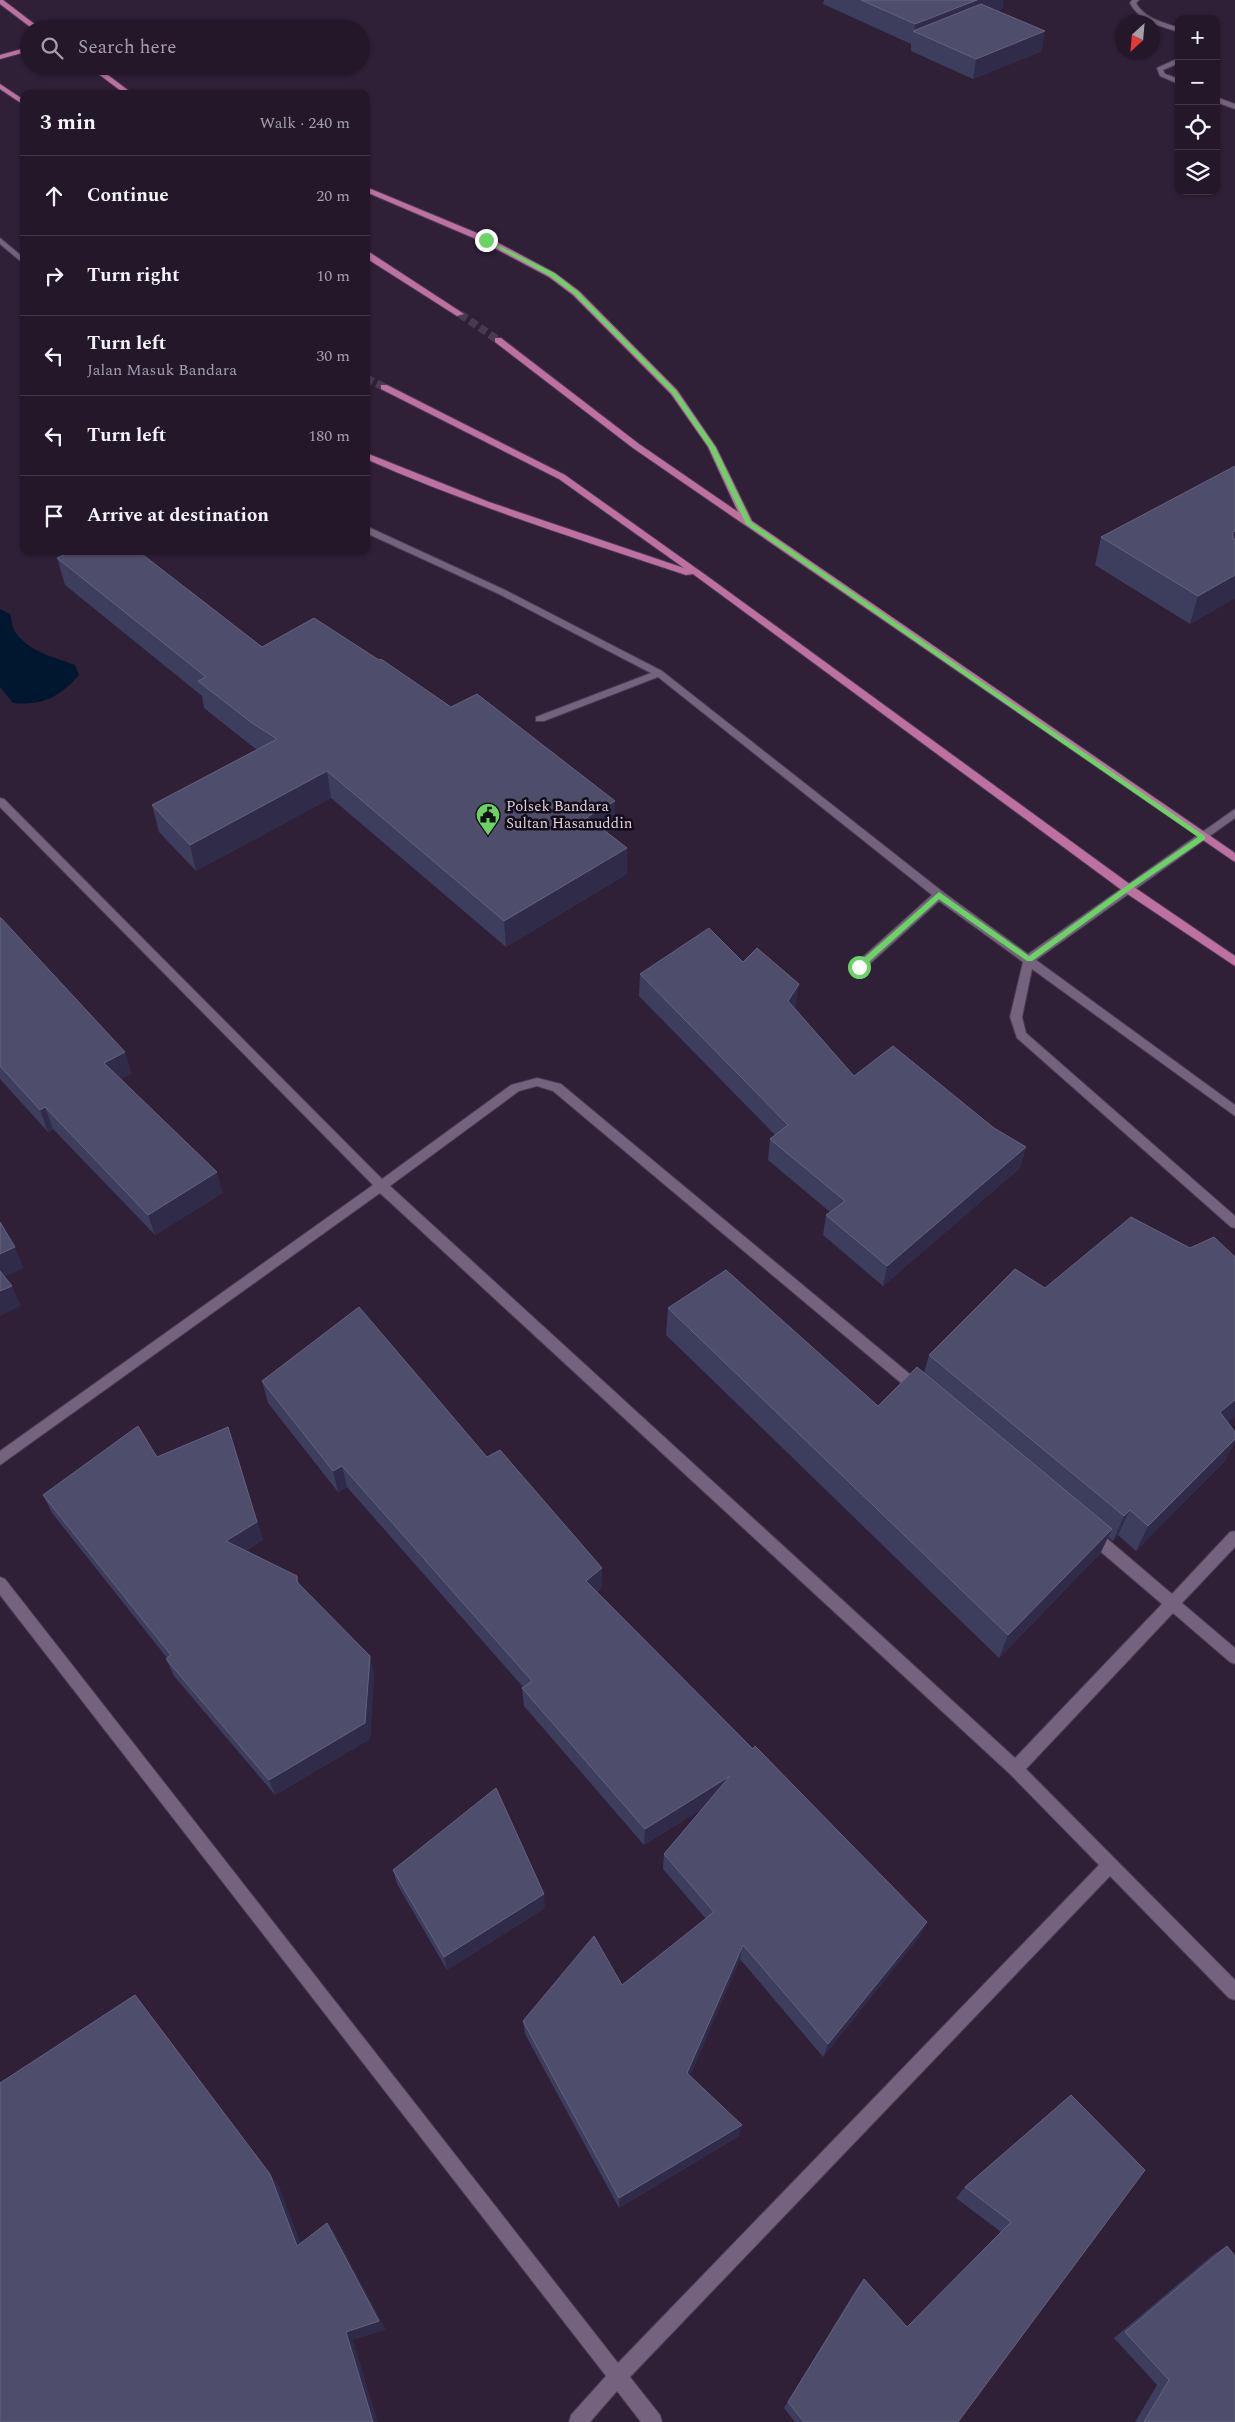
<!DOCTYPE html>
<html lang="en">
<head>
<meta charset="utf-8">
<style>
  body { margin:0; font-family:Spectral,serif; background:#2f2435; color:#f1f3f6 }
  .controls { position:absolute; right:15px; top:15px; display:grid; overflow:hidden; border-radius:10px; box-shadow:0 1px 4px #0004 }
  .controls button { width:45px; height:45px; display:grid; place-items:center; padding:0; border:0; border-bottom:1px solid #403646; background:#231729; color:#f1f3f6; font:25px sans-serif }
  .compass { position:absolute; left:1115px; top:15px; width:45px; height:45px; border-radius:50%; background:#231729; box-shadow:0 1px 4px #0004; rotate:206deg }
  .stop { position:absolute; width:15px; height:15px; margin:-11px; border:4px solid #6ad363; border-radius:50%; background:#fff }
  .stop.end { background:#6ad363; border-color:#fff; box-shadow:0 1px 5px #0008 }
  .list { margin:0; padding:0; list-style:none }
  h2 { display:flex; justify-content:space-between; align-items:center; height:65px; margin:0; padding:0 20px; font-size:21px }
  h2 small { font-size:16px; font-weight:400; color:#a39fa8 }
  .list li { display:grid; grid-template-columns:32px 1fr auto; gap:15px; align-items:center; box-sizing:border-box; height:80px; padding:0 20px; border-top:1px solid #403646 }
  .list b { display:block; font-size:19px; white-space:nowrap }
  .list p { margin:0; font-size:16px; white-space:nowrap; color:#a39fa8 }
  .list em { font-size:16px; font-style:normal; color:#a39fa8 }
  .icon { flex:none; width:28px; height:28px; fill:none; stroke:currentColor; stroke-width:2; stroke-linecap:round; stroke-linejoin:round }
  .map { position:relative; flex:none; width:1235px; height:2422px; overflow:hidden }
  .search { position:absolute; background:#231729; box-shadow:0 1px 4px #0004; left:20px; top:20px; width:350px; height:55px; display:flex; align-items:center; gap:12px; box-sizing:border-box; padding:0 18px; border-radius:28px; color:#a39fa8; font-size:19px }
  .panel { position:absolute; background:#231729; box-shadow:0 1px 4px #0004; left:20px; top:90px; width:350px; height:465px; border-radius:10px }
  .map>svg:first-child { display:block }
  .water { fill:#00182f }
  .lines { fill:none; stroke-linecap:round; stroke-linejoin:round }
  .major-tunnel { stroke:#493a50; stroke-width:8; stroke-dasharray:8 4; stroke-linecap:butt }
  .minor-casing { stroke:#4a3c51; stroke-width:2 }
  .major-casing { stroke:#4a3c51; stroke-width:2 }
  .minor { fill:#74627e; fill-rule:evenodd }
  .major { fill:#bd70a1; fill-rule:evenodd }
  .wall { fill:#3d3e5e }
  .shaded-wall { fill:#302b48 }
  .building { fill:#4e4e6c; stroke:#64627e }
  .route { fill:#6ad363 }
  .labels { text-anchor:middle; stroke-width:5; stroke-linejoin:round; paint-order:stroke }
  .poi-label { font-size:15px; fill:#dbd1e1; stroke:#140c17; text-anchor:start }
</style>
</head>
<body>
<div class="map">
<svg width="1235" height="2422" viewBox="0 0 1235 2422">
  <rect width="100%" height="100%" fill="#2f1f37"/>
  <path class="water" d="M 0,609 L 10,614 C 12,619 12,629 16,633 C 28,651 56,658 75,665 L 79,675 C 60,697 42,706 13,703 L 0,687 Z"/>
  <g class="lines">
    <path class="major-tunnel" d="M 460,314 L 498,340
      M 366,378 L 384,387"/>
    <defs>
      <path id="minor" d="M 1132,0 L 1139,0 L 1136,3 C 1145,19 1163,22 1179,28 L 1179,32 C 1160,26 1140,22 1130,3 Z
        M 1179,58 L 1179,63 L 1163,70 L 1165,74 L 1179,79 L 1179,84 L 1160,76 L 1157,68 Z
        M 1216,97 L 1235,104 L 1235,109 L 1216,102 Z
        M 0,238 L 24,258 L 24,264 L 0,244 Z
        M 366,526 L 505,590 L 662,671 L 943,892 L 1028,954 L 1235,809 L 1235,818 L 1036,960 L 1235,1105 L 1235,1116 L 1032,969 L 1022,1017 L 1026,1033 L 1235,1216 L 1235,1228 L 1231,1227 L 1017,1038 L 1010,1017 L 1023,962 L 939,901 L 863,970 L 855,970 L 853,967 L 855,964 L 932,895 L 658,677 L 544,721 L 536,721 L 536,717 L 651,673 L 499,594 L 366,533 Z
        M 0,798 L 4,799 L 382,1179 L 511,1085 L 537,1078 L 561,1084 L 923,1385 L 925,1389 L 923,1393 L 918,1395 L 913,1393 L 553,1091 L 537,1086 L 519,1091 L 390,1186 L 1015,1758 L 1162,1604 L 1087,1540 L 1085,1535 L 1087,1530 L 1092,1529 L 1097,1530 L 1172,1594 L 1230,1532 L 1235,1531 L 1235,1547 L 1182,1603 L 1235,1648 L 1235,1664 L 1230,1662 L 1173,1613 L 1026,1769 L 1235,1980 L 1235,2000 L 1229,1998 L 1110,1876 L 630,2377 L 660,2415 L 662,2422 L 641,2422 L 617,2391 L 590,2422 L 569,2422 L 571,2415 L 606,2376 L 0,1595 L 0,1577 L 5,1579 L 618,2363 L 1099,1865 L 1010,1774 L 380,1193 L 0,1465 L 0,1451 L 373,1185 L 0,807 Z"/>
      <path id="major" d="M 0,0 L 3,0 L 41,29 L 33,29 L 0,4 Z
        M 29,47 L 29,51 L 0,59 L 0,55 Z
        M 88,66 L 96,66 L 133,94 L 125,94 Z
        M 0,84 L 24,100 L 24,105 L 0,89 Z
        M 366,187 L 489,238 L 555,273 L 579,291 L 677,390 L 716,447 L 752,521 L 1235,853 L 1235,862 L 633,448 L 495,342 L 495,338 L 501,338 L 639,444 L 738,512 L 708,447 L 671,394 L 573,295 L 549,277 L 483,242 L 366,192 Z
        M 366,252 L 369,252 L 464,314 L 457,316 L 366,258 Z
        M 381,385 L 387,385 L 565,475 L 707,576 L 1131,885 L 1235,956 L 1235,966 L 1123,891 L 693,574 L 686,575 C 578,539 470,505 366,459 L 366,453 L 489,502 L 684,568 L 559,479 L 381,389 Z"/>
    </defs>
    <use href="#minor" class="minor-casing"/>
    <use href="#major" class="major-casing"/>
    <use href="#minor" class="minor"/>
    <use href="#major" class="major"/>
  </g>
  <path class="wall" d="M 824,0 L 1003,0 L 1002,9 L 998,11 L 1042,51 L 973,79 L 911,51 L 911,44 L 823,4 Z
    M 1101,537 L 1235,598 L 1190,624 L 1095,565 Z
    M 57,558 L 262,647 L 451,707 L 615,801 L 615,828 L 607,832 L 627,848 L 627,874 L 506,947 L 331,798 L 196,871 L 159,832 L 152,805 L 257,750 L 204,708 L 202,696 L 65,585 Z
    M 0,918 L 132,1073 L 121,1079 L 223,1193 L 155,1235 L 53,1129 L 48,1132 L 0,1079 Z
    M 743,962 L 796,1006 L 795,1008 L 854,1076 L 994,1128 L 1026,1147 L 1020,1168 L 883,1286 L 823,1235 L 826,1215 L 830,1212 L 768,1160 L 770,1139 L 775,1135 L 639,996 L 640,974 Z
    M 1045,1288 L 1235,1415 L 1227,1422 L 1235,1432 L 1235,1442 L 1224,1462 L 1136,1551 L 1118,1535 L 1113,1541 L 1108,1537 L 1100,1554 L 999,1658 L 666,1335 L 668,1308 L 878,1406 L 924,1373 L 929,1355 Z
    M 262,1381 L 487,1457 L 602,1587 L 597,1592 L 920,1936 L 823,2057 L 740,1959 L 690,2076 L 739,2136 L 619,2208 L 525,2034 L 523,2021 L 622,1985 L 706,1919 L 663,1869 L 664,1854 L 702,1809 L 644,1845 L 524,1706 L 522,1688 L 523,1687 L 347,1487 L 338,1492 L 268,1403 Z
    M 234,1446 L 263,1540 L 246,1551 L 297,1576 L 299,1584 L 374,1673 L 370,1739 L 275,1795 L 174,1676 L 166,1659 L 167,1658 L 52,1513 L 43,1495 L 157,1457 Z
    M 393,1870 L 545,1908 L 447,1970 L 397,1884 Z
    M 1071,2095 L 958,2422 L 795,2422 L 784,2408 L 857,2288 L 864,2279 L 907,2327 L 1001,2232 L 956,2198 L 965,2187 Z
    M 1227,2246 L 1235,2422 L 1135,2422 L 1157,2385 L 1114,2338 L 1214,2254 Z"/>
  <path class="shaded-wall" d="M 977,0 L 1003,0 L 1002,9 L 929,38 L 914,31 L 915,24 Z
    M 1045,31 L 1042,51 L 973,79 L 976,59 Z
    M 1235,531 L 1235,540 L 1224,560 L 1233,532 Z
    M 1235,575 L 1235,598 L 1190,624 L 1198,596 Z
    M 327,771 L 331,798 L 196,871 L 190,845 Z
    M 615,801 L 615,828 L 588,843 L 587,817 Z
    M 627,848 L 627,874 L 506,947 L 504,921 Z
    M 799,984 L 796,1006 L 786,1023 L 788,1001 Z
    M 125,1052 L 132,1073 L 111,1084 L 104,1063 Z
    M 45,1107 L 53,1129 L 48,1132 L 40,1110 Z
    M 1026,1147 L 1020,1168 L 883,1286 L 887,1266 Z
    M 217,1172 L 223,1193 L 155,1235 L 148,1215 Z
    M 15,1247 L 24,1268 L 0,1279 L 0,1254 Z
    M 12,1286 L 21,1306 L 0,1316 L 0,1291 Z
    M 1235,1400 L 1235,1415 L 1207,1439 L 1220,1412 Z
    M 228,1427 L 263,1540 L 233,1559 L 226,1541 Z
    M 1235,1439 L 1235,1442 L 1224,1462 L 1136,1551 L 1148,1526 Z
    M 342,1466 L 347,1487 L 338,1492 L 333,1471 Z
    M 1130,1510 L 1118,1535 L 1113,1541 L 1124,1516 Z
    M 1112,1529 L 1100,1554 L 999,1658 L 1008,1635 Z
    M 602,1568 L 602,1587 L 587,1601 L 586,1581 Z
    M 370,1656 L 374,1673 L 370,1739 L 275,1795 L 269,1780 Z
    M 730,1776 L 728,1793 L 644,1845 L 645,1829 Z
    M 544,1894 L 545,1908 L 447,1970 L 444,1957 Z
    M 927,1922 L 920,1936 L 823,2057 L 828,2044 Z
    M 743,1945 L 740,1959 L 686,2086 L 687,2073 Z
    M 135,1995 L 279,2186 L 306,2257 L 297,2246 Z
    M 742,2125 L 739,2136 L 619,2208 L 619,2198 Z
    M 327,2223 L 335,2233 L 386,2330 L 353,2340 L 378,2422 L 373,2422 L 346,2332 Z"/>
  <path class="building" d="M 861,0 L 977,0 L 915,24 Z
    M 981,4 L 1045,31 L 976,59 L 913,31 Z
    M 1235,466 L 1235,531 L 1233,532 L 1233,539 L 1235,539 L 1235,575 L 1198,596 L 1101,537 Z
    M 72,551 L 138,551 L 262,647 L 314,618 L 379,660 L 381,659 L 451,707 L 477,694 L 615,801 L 587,817 L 627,848 L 504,921 L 327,771 L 190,845 L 152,805 L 277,739 L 252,723 L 198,681 L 206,677 L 57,558 Z
    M 0,918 L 1,918 L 125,1052 L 104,1063 L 217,1172 L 148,1215 L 45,1107 L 40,1110 L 0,1066 Z
    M 709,928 L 743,962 L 757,948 L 799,984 L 788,1001 L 854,1076 L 893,1046 L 994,1128 L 1026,1147 L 887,1266 L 826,1215 L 845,1201 L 770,1139 L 788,1125 L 640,974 Z
    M 1131,1217 L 1190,1248 L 1214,1237 L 1235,1257 L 1235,1400 L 1220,1412 L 1235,1432 L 1235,1439 L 1148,1526 L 1130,1510 L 1124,1516 L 929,1355 L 1015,1269 L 1045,1288 Z
    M 0,1222 L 15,1247 L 0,1254 Z
    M 726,1270 L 878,1406 L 917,1367 L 1112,1529 L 1008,1635 L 668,1308 Z
    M 0,1271 L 12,1286 L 0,1291 Z
    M 359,1307 L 487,1457 L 500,1450 L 602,1568 L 586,1581 L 753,1749 L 755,1746 L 927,1922 L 828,2044 L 743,1945 L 687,2073 L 742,2125 L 619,2198 L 523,2021 L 594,1936 L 622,1985 L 714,1912 L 664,1854 L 730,1776 L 645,1829 L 522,1688 L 532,1681 L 342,1466 L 333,1471 L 262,1381 Z
    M 138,1426 L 157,1457 L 228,1427 L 257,1522 L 226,1541 L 297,1576 L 297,1582 L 370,1656 L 365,1723 L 269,1780 L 166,1659 L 171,1655 L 43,1495 Z
    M 496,1788 L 544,1894 L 444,1957 L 393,1870 Z
    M 135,1995 L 270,2174 L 297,2246 L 327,2223 L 379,2321 L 346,2332 L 373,2422 L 0,2422 L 0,2083 Z
    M 1071,2095 L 1145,2170 L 958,2422 L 804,2422 L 788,2402 L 864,2279 L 907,2327 L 1011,2222 L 965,2187 Z
    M 1227,2246 L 1235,2256 L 1235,2422 L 1144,2422 L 1169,2380 L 1125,2332 Z"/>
  <path class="route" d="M 485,239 L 554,273 L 578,292 L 676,391 L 715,447 L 751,522 L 1205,836 L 1205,839 L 1130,890 L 1032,961 L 1027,961 L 939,899 L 861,969 L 856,969 L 856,965 L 939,892 L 1029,956 L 1125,887 L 1198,837 L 746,524 L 709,447 L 672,393 L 574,294 L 550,276 L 485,241 Z"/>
  <defs>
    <symbol id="civic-pin" viewBox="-11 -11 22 30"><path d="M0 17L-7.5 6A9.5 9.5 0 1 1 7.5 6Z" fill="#6ad363" stroke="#140c17"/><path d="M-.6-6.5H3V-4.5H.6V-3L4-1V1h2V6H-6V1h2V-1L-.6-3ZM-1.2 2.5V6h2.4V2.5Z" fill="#111"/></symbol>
  </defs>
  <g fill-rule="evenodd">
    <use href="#civic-pin" x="474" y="801" width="28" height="38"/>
  </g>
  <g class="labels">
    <g class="poi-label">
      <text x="506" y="811">Polsek Bandara<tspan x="506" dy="17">Sultan Hasanuddin</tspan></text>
    </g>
  </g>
</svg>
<div class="controls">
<button>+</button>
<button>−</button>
<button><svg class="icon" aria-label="locate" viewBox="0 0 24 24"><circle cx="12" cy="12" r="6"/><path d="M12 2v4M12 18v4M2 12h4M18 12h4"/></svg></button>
<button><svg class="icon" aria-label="layers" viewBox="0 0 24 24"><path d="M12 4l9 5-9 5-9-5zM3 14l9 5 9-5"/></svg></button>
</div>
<svg class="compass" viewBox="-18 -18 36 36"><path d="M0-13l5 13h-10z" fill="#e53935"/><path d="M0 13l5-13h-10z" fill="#a39fa8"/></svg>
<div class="stop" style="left:859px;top:967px"></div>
<div class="stop end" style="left:486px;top:240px"></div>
<div class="search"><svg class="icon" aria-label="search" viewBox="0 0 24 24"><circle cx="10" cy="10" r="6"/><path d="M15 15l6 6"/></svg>Search here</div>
<section class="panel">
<h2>3 min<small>Walk · 240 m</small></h2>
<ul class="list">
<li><svg class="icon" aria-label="ahead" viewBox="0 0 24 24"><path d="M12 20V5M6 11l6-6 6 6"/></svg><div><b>Continue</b></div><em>20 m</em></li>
<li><svg class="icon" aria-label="right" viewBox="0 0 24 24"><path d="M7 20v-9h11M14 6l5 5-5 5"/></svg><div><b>Turn right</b></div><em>10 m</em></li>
<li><svg class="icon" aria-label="left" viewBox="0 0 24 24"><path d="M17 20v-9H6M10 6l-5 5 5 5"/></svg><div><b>Turn left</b><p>Jalan Masuk Bandara</p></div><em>30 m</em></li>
<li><svg class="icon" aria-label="left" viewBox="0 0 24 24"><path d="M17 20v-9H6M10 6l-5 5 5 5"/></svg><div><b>Turn left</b></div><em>180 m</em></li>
<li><svg class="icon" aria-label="arrive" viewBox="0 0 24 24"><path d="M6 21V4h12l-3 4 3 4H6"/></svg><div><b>Arrive at destination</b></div></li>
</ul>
</section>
</div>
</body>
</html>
